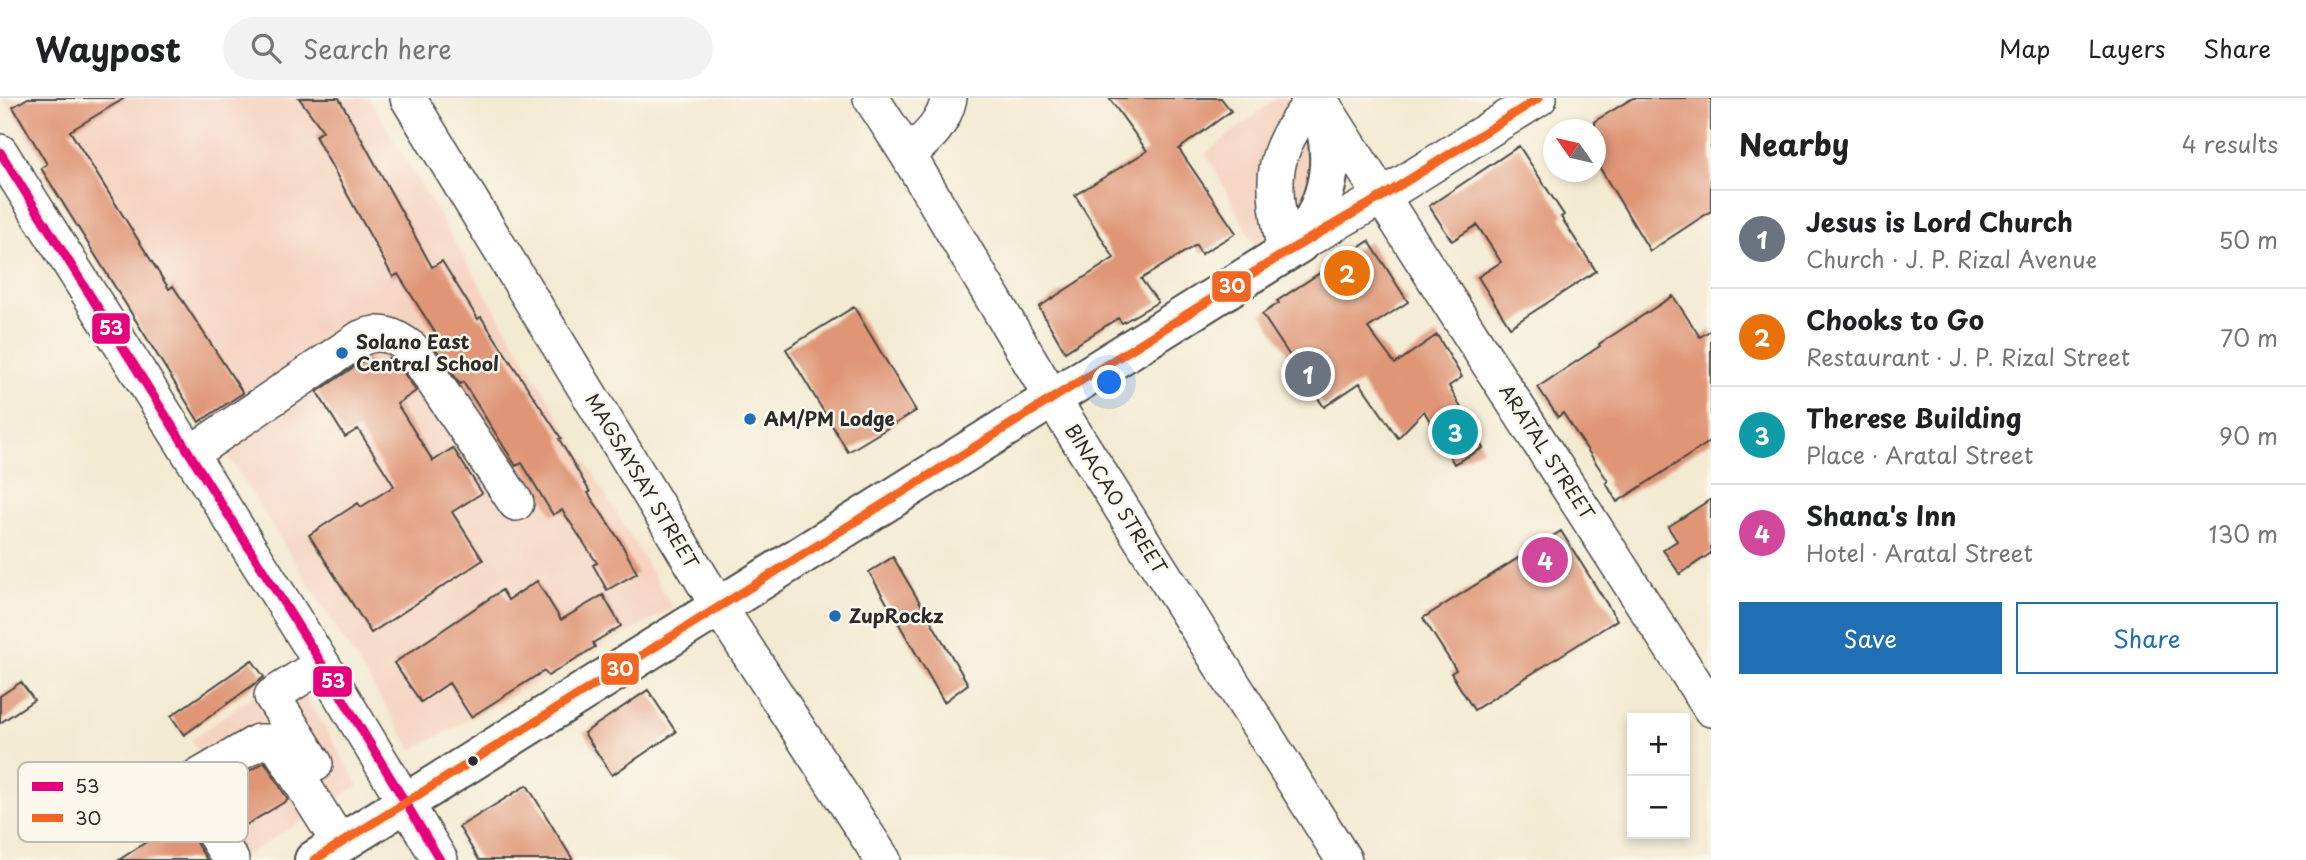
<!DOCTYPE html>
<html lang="en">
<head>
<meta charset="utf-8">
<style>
  body { margin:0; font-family:"Playpen Sans",sans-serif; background:#f2f2f2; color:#202124 }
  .controls { position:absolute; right:21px; bottom:21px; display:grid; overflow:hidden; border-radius:0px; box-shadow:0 4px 10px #0003 }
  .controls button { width:63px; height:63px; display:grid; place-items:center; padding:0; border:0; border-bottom:2px solid #e0e0e0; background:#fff; color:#202124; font:35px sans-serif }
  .compass { position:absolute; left:1543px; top:21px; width:63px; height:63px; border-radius:50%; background:#fff; box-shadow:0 4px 10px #0003; rotate:304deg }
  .you { position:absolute; left:1110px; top:285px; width:24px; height:24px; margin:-18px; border:5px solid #fff; border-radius:50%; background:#1a73e8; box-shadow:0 0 0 10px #1a73e833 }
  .badge { display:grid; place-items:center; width:46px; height:46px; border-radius:50%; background:#1f6fb2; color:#fff; font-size:23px; font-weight:700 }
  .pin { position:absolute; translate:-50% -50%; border:4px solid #fff; box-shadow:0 2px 7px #0006 }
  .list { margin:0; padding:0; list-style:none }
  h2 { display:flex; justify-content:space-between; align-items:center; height:91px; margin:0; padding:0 28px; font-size:30px }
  h2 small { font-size:23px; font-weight:400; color:#757577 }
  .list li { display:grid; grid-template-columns:46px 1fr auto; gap:21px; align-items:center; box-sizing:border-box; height:98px; padding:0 28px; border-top:2px solid #e0e0e0 }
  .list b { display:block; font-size:26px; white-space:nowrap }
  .list p { margin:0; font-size:23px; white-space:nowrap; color:#757577 }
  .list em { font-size:23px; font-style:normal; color:#757577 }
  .actions { display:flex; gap:14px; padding:21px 28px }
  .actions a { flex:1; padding:16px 0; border:2px solid #1f6fb2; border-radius:0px; text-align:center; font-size:24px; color:#1f6fb2 }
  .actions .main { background:#1f6fb2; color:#fff }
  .icon { flex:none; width:38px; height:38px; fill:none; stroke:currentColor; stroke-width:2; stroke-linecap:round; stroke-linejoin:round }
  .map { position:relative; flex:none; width:1711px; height:762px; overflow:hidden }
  header { display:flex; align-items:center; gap:42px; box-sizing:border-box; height:98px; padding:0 35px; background:#fff; border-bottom:2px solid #e0e0e0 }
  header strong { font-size:33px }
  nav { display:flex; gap:38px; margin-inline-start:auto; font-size:24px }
  .search { width:490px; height:63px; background:#f2f2f2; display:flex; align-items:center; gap:18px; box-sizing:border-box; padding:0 24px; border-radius:38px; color:#757577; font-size:26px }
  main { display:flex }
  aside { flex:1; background:#fff }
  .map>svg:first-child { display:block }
  .built { fill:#f5d3c1 }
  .building { fill:#df9576 }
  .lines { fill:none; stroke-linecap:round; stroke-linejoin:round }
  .minor-casing { stroke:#494844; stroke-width:38 }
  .major-casing { stroke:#494844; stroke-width:42 }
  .minor { stroke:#fff; stroke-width:35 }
  .major { stroke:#fff; stroke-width:38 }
  .bus-1-casing { stroke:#fbf7ec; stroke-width:14 }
  .bus-2-casing { stroke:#fbf7ec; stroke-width:14 }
  .bus-1 { stroke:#e5007d; stroke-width:9 }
  .bus-2 { stroke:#f26522; stroke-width:9 }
  .poi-dot { fill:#1f6fb2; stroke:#fbf7ec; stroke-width:2.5 }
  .bus-dot { fill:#2b2b2b; stroke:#fbf7ec; stroke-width:2.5 }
  .labels { text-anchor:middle; stroke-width:5; stroke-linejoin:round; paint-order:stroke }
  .poi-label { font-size:19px; font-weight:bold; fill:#2b2b2b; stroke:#fbf7ec; text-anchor:start }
  .street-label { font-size:19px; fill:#2b2b2b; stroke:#fbf7ec }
  .key { fill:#fbf7ec; stroke:#bdbab2; stroke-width:2 }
  .key-label { font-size:19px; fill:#2b2b2b }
  .line-badge { stroke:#fbf7ec; stroke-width:2.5 }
  .badge-label { font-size:19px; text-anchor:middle; font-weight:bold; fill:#fff }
</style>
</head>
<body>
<header>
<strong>Waypost</strong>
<div class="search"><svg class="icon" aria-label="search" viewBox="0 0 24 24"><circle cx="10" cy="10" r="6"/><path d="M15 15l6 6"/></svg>Search here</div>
<nav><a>Map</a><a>Layers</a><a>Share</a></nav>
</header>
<main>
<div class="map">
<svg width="1711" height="762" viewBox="0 0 1711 762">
  <rect width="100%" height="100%" fill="#fbf7ec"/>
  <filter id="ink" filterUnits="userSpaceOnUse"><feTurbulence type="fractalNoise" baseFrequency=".0143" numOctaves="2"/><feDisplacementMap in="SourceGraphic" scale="14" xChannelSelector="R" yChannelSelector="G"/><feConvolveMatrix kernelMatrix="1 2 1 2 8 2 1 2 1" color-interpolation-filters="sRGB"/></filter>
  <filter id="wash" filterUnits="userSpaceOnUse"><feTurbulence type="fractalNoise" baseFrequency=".00686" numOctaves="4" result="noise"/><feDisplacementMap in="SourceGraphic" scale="28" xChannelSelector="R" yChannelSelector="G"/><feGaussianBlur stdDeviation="1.57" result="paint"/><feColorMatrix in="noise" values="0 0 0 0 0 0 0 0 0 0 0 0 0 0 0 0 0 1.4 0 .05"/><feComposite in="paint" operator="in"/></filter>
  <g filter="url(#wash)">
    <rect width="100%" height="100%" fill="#f3ead2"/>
    <path class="built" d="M 3,0 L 369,0 L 673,510 L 413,652 Z
      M 1276,0 L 1294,0 L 1310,37 L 1313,58 L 1309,91 L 1289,127 L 1258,154 L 1206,55 Z
      M 289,571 L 359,687 L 239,762 L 222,762 L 170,680 L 201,658 L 191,642 Z"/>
    <g id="blocks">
      <path class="building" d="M 28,0 L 125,0 L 70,33 L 169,191 L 173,188 L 243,295 L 199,324 L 41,70 L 47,66 L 13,9 Z
        M 299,0 L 339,0 L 432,169 L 442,163 L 478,221 L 481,219 L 561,340 L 559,341 L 590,394 L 588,395 L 620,443 L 637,475 L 607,492 L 593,467 L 597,465 L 562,412 L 553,417 L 522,365 L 516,368 L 463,284 L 460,286 L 434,248 L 441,244 L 398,176 L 393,179 L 315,38 L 323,33 Z
        M 1109,0 L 1221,0 L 1231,13 L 1179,51 L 1236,135 L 1201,156 L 1196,147 L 1141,181 L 1158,204 L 1122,225 L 1118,220 L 1065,254 L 1039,209 L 1114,160 L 1075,97 L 1147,53 Z
        M 1633,0 L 1711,0 L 1711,113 L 1650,153 L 1595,62 L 1595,23 Z
        M 1519,48 L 1564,117 L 1561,119 L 1596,173 L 1510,229 L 1478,179 L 1501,164 L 1477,127 L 1452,143 L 1429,108 Z
        M 1369,143 L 1408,204 L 1368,230 L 1395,266 L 1437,237 L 1462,279 L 1449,288 L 1483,350 L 1454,366 L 1424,313 L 1398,340 L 1360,285 L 1324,309 L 1262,216 L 1279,205 L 1277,203 Z
        M 1673,198 L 1700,239 L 1711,232 L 1711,343 L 1617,404 L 1606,385 L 1608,383 L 1563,315 L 1558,319 L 1538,289 L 1600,248 L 1599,246 Z
        M 854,209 L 916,313 L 848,354 L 786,251 Z
        M 367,260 L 374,270 L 389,260 L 397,265 L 416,293 L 397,306 L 433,363 L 453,350 L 482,395 L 452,414 L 483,462 L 371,535 L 309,437 L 358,405 L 361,409 L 394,388 L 358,331 L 345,339 L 317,294 Z
        M 1711,401 L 1711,455 L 1680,476 L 1663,452 L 1677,443 L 1668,429 Z
        M 1561,433 L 1617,522 L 1474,612 L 1451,575 L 1456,572 L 1423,520 Z
        M 893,459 L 968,586 L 944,604 L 869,474 Z
        M 537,483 L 561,522 L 603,497 L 621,528 L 593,545 L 595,549 L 548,578 L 544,573 L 471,619 L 449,585 L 421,604 L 394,565 L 502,492 L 508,502 Z
        M 252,562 L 264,579 L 184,637 L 171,618 Z
        M 21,584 L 34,602 L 0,625 L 0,598 Z
        M 648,592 L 676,634 L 612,677 L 584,635 Z
        M 265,664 L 288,702 L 236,733 L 212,694 Z
        M 527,687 L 573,762 L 479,762 L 459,729 Z
        M 181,721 L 207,762 L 119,762 Z"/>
    </g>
  </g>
  <g filter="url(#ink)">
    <use href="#blocks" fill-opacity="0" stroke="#494844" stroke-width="2"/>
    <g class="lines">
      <defs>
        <path id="minor" d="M 408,0 L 719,509 L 883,762
          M 871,0 L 908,57 L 1052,300 L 1344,762
          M 1321,4 L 1711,611
          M 0,54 L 322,566 L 440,762
          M 908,57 C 928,39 943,27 949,0
          M 1299,146 L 1383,98 L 1539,0
          M 1285,155 C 1272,83 1266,60 1315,0
          M 190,356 L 361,240 C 382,231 395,238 412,251 L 516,405
          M 315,666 L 272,598 L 322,566
          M 231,762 L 193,702 L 190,690 L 195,681 L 258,644 L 270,644 L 279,649 L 340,746"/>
        <path id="major" d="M 314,762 L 1299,146 C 1332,97 1338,56 1317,0"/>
      </defs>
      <use href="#minor" class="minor-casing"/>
      <use href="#major" class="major-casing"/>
      <use href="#minor" class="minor"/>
      <use href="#major" class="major"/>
      <defs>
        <path id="bus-1" d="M 0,54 L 322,566 L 440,762"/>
        <path id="bus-2" d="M 314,762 L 1285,155 L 1383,98 L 1539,0"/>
      </defs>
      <use href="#bus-1" class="bus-1-casing"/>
      <use href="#bus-2" class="bus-2-casing"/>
      <use href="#bus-1" class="bus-1"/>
      <use href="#bus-2" class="bus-2"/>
    </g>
  </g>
  <g class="poi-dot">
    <circle cx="342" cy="255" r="7"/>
    <circle cx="750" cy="321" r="7"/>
    <circle cx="835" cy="518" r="7"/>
  </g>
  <circle class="bus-dot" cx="473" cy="663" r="6"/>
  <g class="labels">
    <g class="poi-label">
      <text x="356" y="251">Solano East<tspan x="356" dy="22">Central School</tspan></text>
      <text x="764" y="328">AM/PM Lodge</text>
      <text x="849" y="525">ZupRockz</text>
    </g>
    <g class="street-label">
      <text transform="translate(1547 354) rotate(57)" y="7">ARATAL STREET</text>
      <text transform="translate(642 383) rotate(59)" y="7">MAGSAYSAY STREET</text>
      <text transform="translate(1116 401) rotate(58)" y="7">BINACAO STREET</text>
    </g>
  </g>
  <rect x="18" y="664" width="230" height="80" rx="10" class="key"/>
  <rect x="32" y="684" width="31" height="9" fill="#e5007d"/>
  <rect x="32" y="716" width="31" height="8" fill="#f26522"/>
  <g class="key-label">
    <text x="75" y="695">53</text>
    <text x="75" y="727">30</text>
  </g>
  <g class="line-badge">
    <rect x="1211" y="172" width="41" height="33" rx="7" fill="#f26522"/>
    <rect x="91" y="214" width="40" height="33" rx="7" fill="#e5007d"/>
    <rect x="600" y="554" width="40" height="34" rx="7" fill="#f26522"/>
    <rect x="312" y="567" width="41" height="33" rx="7" fill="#e5007d"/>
  </g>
  <g class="badge-label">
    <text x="1232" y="195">30</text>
    <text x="111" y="237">53</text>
    <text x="620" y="578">30</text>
    <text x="333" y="590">53</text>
  </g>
</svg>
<div class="controls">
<button>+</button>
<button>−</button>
</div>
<svg class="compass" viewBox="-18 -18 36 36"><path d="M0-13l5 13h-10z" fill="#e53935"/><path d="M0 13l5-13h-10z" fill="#757577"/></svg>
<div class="you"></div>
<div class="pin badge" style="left:1308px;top:276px;background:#6b7280">1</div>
<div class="pin badge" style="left:1347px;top:175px;background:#e8710a">2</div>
<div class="pin badge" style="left:1455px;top:334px;background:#0f9aa8">3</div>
<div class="pin badge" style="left:1545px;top:462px;background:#d1479c">4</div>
</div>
<aside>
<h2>Nearby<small>4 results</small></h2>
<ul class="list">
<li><span class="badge" style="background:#6b7280">1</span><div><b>Jesus is Lord Church</b><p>Church · J. P. Rizal Avenue</p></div><em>50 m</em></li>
<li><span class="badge" style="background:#e8710a">2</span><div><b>Chooks to Go</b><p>Restaurant · J. P. Rizal Street</p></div><em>70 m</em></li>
<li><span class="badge" style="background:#0f9aa8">3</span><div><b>Therese Building</b><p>Place · Aratal Street</p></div><em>90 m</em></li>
<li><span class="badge" style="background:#d1479c">4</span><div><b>Shana's Inn</b><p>Hotel · Aratal Street</p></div><em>130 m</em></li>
</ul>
<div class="actions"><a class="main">Save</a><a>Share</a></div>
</aside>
</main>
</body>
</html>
